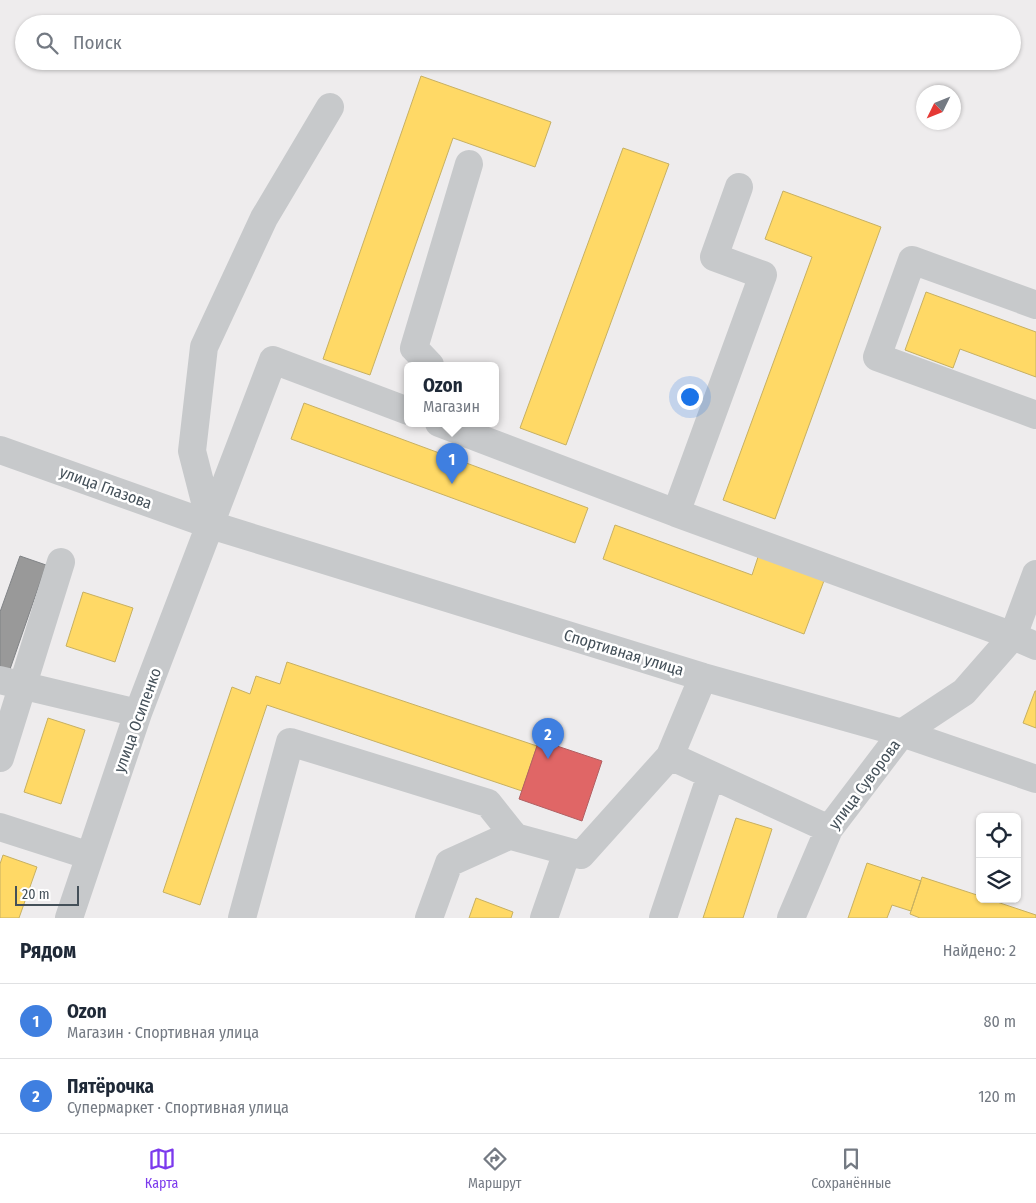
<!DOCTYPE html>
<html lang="ru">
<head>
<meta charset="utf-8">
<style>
  body { margin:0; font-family:"Fira Sans Condensed",sans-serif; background:#f2f2f3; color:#1f2937 }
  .controls { position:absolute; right:15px; bottom:15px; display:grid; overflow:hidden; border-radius:8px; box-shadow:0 1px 4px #0004 }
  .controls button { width:45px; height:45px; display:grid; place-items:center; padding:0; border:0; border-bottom:1px solid #e0e1e3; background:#fff; color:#1f2937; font:25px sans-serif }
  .compass { position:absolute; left:916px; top:85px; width:45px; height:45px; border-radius:50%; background:#fff; box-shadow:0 1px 4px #0004; rotate:227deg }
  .scale { position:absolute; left:15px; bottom:12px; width:64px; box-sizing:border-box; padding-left:5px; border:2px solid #445059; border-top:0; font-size:14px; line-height:18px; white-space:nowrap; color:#445059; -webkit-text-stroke:4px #fff; paint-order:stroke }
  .you { position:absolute; left:689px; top:396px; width:18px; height:18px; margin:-12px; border:4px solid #fff; border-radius:50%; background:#1a73e8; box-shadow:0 0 0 8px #1a73e833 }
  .badge { display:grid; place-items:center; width:32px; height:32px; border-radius:50%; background:#7c3aed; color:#fff; font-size:16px; font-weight:700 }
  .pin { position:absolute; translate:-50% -41px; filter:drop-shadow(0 1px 2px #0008) }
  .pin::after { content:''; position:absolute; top:26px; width:18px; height:15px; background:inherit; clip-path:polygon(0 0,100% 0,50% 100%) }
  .popup { position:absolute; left:404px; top:362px; width:95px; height:65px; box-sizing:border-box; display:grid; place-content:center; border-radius:8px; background:#fff; filter:drop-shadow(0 1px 4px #0005); font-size:16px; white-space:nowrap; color:#747a83 }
  .popup b { font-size:19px; color:#1f2937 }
  .popup::after { content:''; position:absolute; left:50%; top:100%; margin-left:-10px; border:10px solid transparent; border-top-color:#fff }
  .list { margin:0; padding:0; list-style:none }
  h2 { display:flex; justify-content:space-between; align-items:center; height:65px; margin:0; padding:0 20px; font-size:21px }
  h2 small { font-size:16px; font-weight:400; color:#747a83 }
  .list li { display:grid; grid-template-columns:32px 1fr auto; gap:15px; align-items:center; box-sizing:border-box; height:75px; padding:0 20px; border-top:1px solid #e0e1e3 }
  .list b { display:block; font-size:19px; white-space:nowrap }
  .list p { margin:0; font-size:16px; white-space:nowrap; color:#747a83 }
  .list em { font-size:16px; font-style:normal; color:#747a83 }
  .icon { flex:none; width:28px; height:28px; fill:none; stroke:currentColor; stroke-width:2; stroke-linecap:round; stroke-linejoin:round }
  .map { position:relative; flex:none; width:1036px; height:918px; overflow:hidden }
  .search { position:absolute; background:#fff; box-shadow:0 1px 4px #0004; left:15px; right:15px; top:15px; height:55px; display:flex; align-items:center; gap:12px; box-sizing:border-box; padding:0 18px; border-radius:28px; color:#747a83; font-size:19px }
  .sheet { height:215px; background:#fff }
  nav { display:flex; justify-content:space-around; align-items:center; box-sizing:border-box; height:70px; border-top:1px solid #e0e1e3; background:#fff; font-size:14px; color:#747a83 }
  nav a { display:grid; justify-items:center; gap:2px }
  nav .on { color:#7c3aed }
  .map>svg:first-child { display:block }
  .homes { fill:#ffd966; stroke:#c7b062 }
  .shops { fill:#e06666; stroke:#b15f62 }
  .industry { fill:#999; stroke:#808386 }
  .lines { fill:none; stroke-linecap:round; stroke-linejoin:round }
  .minor { stroke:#c7c9cb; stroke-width:28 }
  .labels { text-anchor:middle; stroke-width:5; stroke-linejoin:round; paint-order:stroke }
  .street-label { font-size:16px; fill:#445059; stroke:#fff }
</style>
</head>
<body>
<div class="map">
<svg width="1036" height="918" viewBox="0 0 1036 918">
  <rect width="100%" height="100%" fill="#eeeced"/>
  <path class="homes" d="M 421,76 L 551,122 L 535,167 L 453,138 L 370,375 L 323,359 Z
    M 623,148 L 669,164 L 566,445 L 520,428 Z
    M 783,191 L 881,227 L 775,519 L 723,500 L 812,257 L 765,239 Z
    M 926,292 L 1036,332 L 1036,377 L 960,349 L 953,368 L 905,350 Z
    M 304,403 L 588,508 L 575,543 L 291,439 Z
    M 615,525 L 752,575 L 759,554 L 825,578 L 804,634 L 603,559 Z
    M 83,592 L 133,608 L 115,662 L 66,646 Z
    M 287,662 L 537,746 L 522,791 L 267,705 L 200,905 L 163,892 L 232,687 L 250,694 L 256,676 L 280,684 Z
    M 1035,691 L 1036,691 L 1036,728 L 1023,723 Z
    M 48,718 L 85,730 L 61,804 L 24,792 Z
    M 736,818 L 772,829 L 743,918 L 703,918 Z
    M 3,855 L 37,867 L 19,918 L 0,918 L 0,864 Z
    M 867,863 L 921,881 L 911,911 L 892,905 L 887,918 L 848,918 Z
    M 922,877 L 980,896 L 980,899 L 988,899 L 1036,915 L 1036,918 L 920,918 L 910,914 Z
    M 476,898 L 513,912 L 511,918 L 469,918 Z"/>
  <path class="shops" d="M 539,740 L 602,761 L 582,821 L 519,799 Z"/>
  <path class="industry" d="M 20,556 L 46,565 L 8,675 L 0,672 L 0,612 Z"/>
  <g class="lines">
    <path class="minor" d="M 739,187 L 714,257 L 763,275 L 676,513 L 1013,636 L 1036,574
      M 1036,305 L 912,260 L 877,357 L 1036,415
      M 430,365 L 414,348 L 469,164
      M 439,423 L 676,513
      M 0,450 L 211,525 L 703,677 L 902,733 L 1036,779
      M 211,525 L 192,451 L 204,347 L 264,218 L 330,107
      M 0,680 L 138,713
      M 670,756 L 703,677
      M 0,758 L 61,562
      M 0,827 L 90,856
      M 69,918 L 138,713 L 273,360 L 408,411
      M 242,918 L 290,742 L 488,803 L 515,837 L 581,855 L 670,756 L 829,829
      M 429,918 L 449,863 L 513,834
      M 544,918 L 567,852
      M 663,918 L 711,775
      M 791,918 L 829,829 L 902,733 L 964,692 L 1013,636 L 1036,646"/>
  </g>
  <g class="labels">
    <g class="street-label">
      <text transform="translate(106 487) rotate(20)" y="6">улица Глазова</text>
      <text transform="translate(624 652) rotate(17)" y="6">Спортивная улица</text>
      <text transform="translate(137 720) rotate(-70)" y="6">улица Осипенко</text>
      <text transform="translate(864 784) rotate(-53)" y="6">улица Суворова</text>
    </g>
  </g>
</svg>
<div class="controls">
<button><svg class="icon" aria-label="locate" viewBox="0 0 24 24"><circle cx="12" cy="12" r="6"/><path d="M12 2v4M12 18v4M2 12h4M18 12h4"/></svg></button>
<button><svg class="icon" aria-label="layers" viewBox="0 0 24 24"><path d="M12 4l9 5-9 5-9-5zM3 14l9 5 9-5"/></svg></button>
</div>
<svg class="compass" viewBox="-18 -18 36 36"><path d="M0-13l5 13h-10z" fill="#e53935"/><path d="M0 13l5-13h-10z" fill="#747a83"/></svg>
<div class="scale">20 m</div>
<div class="you"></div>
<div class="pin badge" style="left:452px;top:484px;background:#3f7fe0">1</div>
<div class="popup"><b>Ozon</b>Магазин</div>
<div class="pin badge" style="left:548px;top:759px;background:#3f7fe0">2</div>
<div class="search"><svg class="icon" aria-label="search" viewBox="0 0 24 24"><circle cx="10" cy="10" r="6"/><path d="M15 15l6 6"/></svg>Поиск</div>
</div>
<section class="sheet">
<h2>Рядом<small>Найдено: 2</small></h2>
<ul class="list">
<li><span class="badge" style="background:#3f7fe0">1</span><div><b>Ozon</b><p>Магазин · Спортивная улица</p></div><em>80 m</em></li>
<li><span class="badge" style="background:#3f7fe0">2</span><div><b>Пятёрочка</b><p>Супермаркет · Спортивная улица</p></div><em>120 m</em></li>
</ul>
</section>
<nav>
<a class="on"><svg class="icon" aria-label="map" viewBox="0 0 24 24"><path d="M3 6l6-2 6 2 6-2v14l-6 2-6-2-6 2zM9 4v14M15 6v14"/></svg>Карта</a>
<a><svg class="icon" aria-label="directions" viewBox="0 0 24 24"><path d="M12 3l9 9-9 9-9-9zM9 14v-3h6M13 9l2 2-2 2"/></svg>Маршрут</a>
<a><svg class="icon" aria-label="saved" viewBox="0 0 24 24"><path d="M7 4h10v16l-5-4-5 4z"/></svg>Сохранённые</a>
</nav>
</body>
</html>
